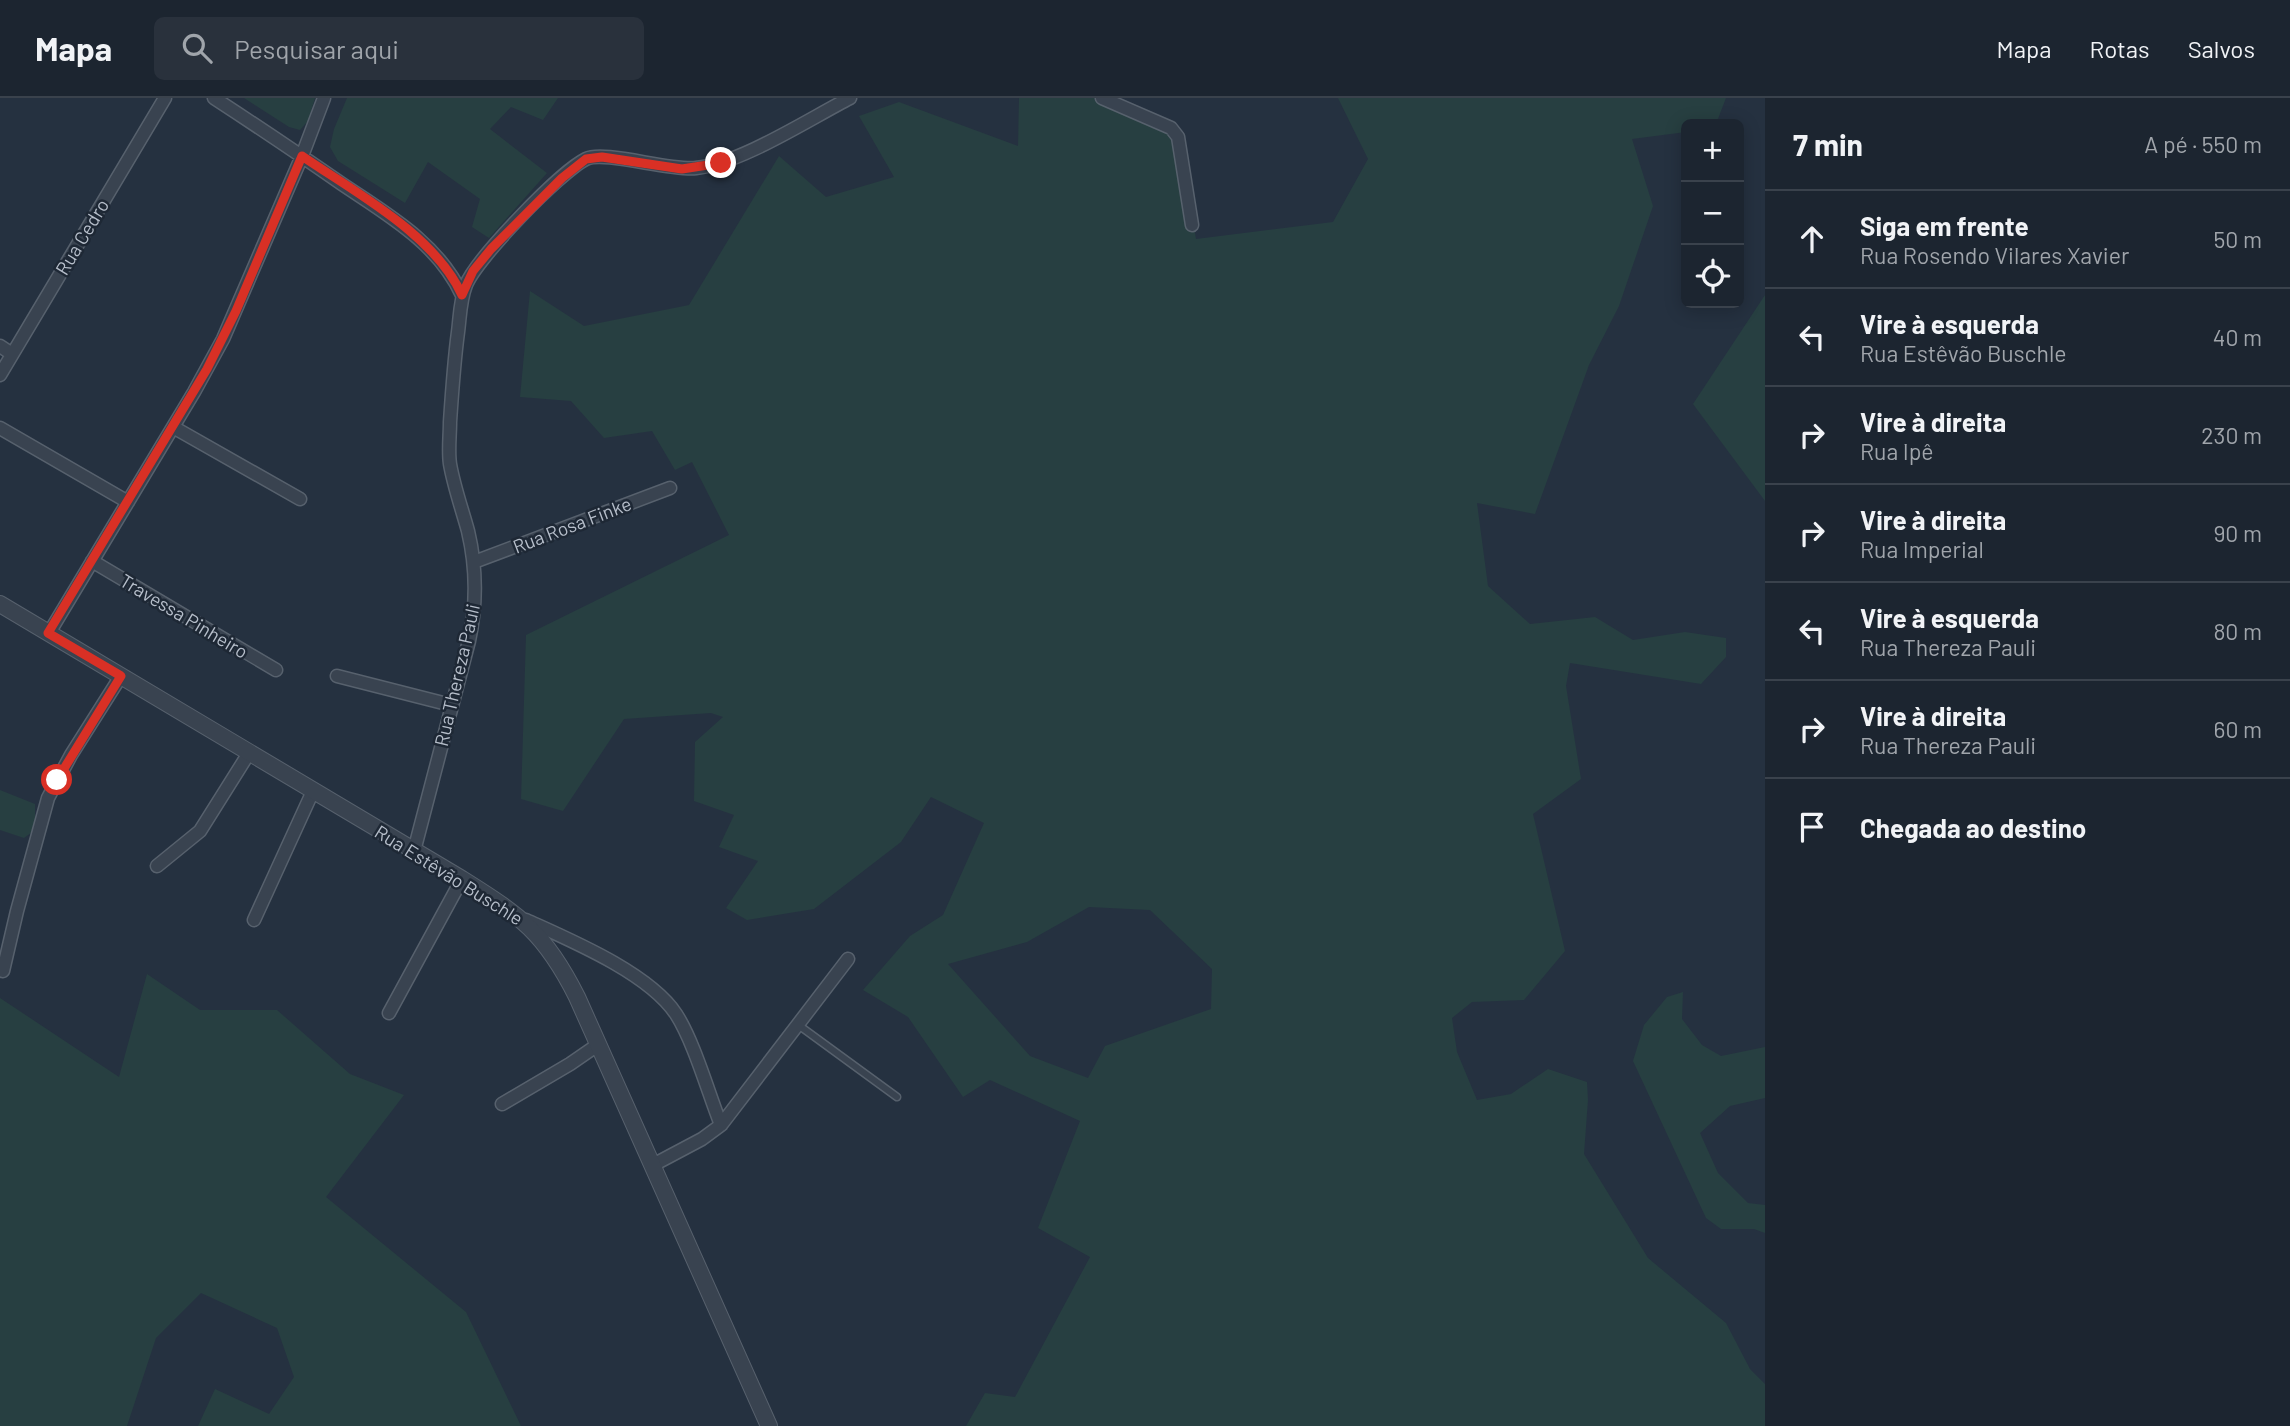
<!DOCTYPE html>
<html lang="pt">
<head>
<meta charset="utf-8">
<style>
  body { margin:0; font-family:Barlow,sans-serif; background:#29313c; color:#f1f3f6 }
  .controls { position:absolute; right:21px; top:21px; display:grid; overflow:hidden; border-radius:10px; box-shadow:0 4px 18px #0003 }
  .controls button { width:63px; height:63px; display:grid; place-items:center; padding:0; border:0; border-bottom:2px solid #3a424c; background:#1c2530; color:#f1f3f6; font:35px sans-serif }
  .stop { position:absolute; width:21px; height:21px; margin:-16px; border:5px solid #d93025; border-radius:50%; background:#fff }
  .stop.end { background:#d93025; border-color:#fff; box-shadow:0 2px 7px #0008 }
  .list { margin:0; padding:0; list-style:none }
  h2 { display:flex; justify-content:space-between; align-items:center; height:91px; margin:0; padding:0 28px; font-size:30px }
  h2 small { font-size:23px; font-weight:400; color:#a0a5ab }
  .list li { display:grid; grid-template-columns:46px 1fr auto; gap:21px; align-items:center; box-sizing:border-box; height:98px; padding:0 28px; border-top:2px solid #3a424c }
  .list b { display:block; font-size:26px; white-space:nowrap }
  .list p { margin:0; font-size:23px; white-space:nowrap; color:#a0a5ab }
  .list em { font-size:23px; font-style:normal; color:#a0a5ab }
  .icon { flex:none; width:38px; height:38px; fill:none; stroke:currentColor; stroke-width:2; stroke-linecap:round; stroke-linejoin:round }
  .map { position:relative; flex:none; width:1765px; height:1328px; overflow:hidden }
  header { display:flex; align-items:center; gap:42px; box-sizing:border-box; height:98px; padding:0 35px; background:#1c2530; border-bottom:2px solid #3a424c }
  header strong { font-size:33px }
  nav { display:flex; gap:38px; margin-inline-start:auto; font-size:24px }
  .search { width:490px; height:63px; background:#29313c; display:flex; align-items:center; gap:18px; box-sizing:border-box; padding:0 24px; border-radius:10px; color:#a0a5ab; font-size:26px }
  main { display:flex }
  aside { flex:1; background:#1c2530 }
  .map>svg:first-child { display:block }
  .green { fill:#273f41; fill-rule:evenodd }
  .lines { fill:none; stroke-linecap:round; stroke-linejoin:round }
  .service-casing { stroke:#57616d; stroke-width:9 }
  .minor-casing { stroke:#57616d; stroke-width:15 }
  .tertiary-casing { stroke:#57616d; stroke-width:18 }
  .service { stroke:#394350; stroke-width:6 }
  .minor { stroke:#394350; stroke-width:12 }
  .tertiary { stroke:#394350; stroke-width:16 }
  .route { stroke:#d93025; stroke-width:9 }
  .labels { text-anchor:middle; stroke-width:5; stroke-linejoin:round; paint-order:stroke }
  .street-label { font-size:19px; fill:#b6beca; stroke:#1e2835 }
</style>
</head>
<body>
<header>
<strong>Mapa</strong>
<div class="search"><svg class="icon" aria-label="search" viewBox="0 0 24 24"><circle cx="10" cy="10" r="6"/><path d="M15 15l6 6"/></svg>Pesquisar aqui</div>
<nav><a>Mapa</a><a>Rotas</a><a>Salvos</a></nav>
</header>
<main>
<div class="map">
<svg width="1765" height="1328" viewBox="0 0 1765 1328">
  <rect width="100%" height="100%" fill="#253140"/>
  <path class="green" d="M 244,0 L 315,0 L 308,23 L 300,32 L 289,29 Z
    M 347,0 L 558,0 L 543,22 L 511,9 L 490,31 L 547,75 L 489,140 L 472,129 L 480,101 L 428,64 L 405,105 L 338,63 L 330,49 L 334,31 Z
    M 1019,0 L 1102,0 L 1178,39 L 1196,141 L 1333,124 L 1368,61 L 1338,0 L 1726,0 L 1716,26 L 1686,26 L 1686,34 L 1632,41 L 1653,108 L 1619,208 L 1589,267 L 1535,416 L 1477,405 L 1488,488 L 1530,526 L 1595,519 L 1633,542 L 1685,534 L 1726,540 L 1726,559 L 1701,586 L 1570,565 L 1566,588 L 1581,681 L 1533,716 L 1565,853 L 1524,902 L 1472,904 L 1452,920 L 1457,954 L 1477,1002 L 1511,996 L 1548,971 L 1587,984 L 1588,1002 L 1584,1056 L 1648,1160 L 1726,1225 L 1750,1271 L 1765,1286 L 1765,1328 L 966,1328 L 985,1295 L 1015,1299 L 1090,1159 L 1038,1130 L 1080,1023 L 990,982 L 963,999 L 908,919 L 863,892 L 910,838 L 943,817 L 984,725 L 931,699 L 901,744 L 814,811 L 747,822 L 726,810 L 758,763 L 719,749 L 734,717 L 694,703 L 695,644 L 723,619 L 711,615 L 624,621 L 563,713 L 521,701 L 526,537 L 729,437 L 692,364 L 675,372 L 652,333 L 604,340 L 571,303 L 520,299 L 530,193 L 584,228 L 689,207 L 779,58 L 826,99 L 894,79 L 859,18 L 899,4 L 1018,48 ZM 1089,809 L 1150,812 L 1212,871 L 1211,911 L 1105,948 L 1088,980 L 1030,958 L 948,866 L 1027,844 Z
    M 1765,197 L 1765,403 L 1693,306 Z
    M 0,692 L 35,706 L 35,732 L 24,740 L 0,732 Z
    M 147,876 L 200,912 L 277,912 L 350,976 L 404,997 L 326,1099 L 466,1214 L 521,1328 L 198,1328 L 215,1291 L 269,1316 L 294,1279 L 277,1230 L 201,1195 L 156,1240 L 127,1328 L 0,1328 L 0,900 L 119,979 Z
    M 1683,894 L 1682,921 L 1702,947 L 1721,958 L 1765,949 L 1765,1000 L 1730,1008 L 1700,1035 L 1718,1075 L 1748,1105 L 1765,1107 L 1765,1135 L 1754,1131 L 1721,1131 L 1706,1120 L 1633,963 L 1644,927 L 1667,899 Z"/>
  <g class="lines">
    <defs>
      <path id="service" d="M 797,926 L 897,999"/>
      <path id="minor" d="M 214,0 C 257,28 300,57 342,86 C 388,117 438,145 462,197
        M 1102,0 L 1171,30 L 1178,39 L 1192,127
        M 0,248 L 12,256
        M 0,277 L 165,0
        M 173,329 L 300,401
        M 0,330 L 128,404
        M 92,463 L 276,572
        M 474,464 L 670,390
        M 49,535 L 194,294 L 223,241 L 302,58 L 324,0
        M 337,578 L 451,607
        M 414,753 L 469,543 C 477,506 477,471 468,433 C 462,411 454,389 450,366 C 448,353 450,338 450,324 C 452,294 454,264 458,234 C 460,219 460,202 466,187 C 476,161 560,74 586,61 C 604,52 669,73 696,70 C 740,66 809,21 850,0
        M 157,768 L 200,733 L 249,655
        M 254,822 L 313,693
        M 526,822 C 570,842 649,875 676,916 C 694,944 708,994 721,1027 L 702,1041 L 653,1067
        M 3,873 L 17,813 L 48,700 L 71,657 L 121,578
        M 389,915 L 462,781
        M 502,1006 L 570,966 L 599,946
        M 721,1027 L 848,861"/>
      <path id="tertiary" d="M 0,506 L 462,781 C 521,818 545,835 577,899 L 769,1328"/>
    </defs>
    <use href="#service" class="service-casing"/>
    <use href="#minor" class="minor-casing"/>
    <use href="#tertiary" class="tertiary-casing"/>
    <use href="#service" class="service"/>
    <use href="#minor" class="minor"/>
    <use href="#tertiary" class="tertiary"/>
  </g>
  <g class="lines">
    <path class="route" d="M 57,682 L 121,578 L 48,535 L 207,271 L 236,213 L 302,58 C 356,95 434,136 462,197 L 473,173 L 491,151 L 562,80 L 586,61 L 602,59 L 682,71 L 721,65"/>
  </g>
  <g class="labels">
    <g class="street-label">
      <text transform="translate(82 139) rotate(-59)" y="7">Rua Cedro</text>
      <text transform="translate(572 427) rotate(-21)" y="7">Rua Rosa Finke</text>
      <text transform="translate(184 518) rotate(31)" y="7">Travessa Pinheiro</text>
      <text transform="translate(457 577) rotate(-77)" y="7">Rua Thereza Pauli</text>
      <text transform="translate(449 777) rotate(32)" y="7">Rua Estêvão Buschle</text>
    </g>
  </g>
</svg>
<div class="controls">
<button>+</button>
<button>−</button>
<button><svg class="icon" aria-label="locate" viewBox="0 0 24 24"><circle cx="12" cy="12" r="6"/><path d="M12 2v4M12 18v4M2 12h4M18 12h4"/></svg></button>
</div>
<div class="stop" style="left:57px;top:682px"></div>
<div class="stop end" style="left:721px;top:65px"></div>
</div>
<aside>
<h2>7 min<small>A pé · 550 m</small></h2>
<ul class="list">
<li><svg class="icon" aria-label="ahead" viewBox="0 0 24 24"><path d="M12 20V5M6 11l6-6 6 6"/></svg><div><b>Siga em frente</b><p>Rua Rosendo Vilares Xavier</p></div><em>50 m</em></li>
<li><svg class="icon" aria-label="left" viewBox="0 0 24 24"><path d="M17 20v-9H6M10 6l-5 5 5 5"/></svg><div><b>Vire à esquerda</b><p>Rua Estêvão Buschle</p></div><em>40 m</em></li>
<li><svg class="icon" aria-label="right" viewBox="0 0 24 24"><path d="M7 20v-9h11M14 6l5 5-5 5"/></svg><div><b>Vire à direita</b><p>Rua Ipê</p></div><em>230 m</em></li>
<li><svg class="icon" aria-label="right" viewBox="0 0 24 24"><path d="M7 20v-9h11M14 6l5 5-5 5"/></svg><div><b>Vire à direita</b><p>Rua Imperial</p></div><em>90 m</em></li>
<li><svg class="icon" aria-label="left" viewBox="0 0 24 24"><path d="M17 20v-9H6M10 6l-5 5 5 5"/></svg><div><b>Vire à esquerda</b><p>Rua Thereza Pauli</p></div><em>80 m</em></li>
<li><svg class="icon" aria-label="right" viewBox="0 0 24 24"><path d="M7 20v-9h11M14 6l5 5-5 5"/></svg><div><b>Vire à direita</b><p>Rua Thereza Pauli</p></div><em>60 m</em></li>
<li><svg class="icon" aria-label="arrive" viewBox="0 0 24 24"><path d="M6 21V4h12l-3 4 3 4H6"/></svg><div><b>Chegada ao destino</b></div></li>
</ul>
</aside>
</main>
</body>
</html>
